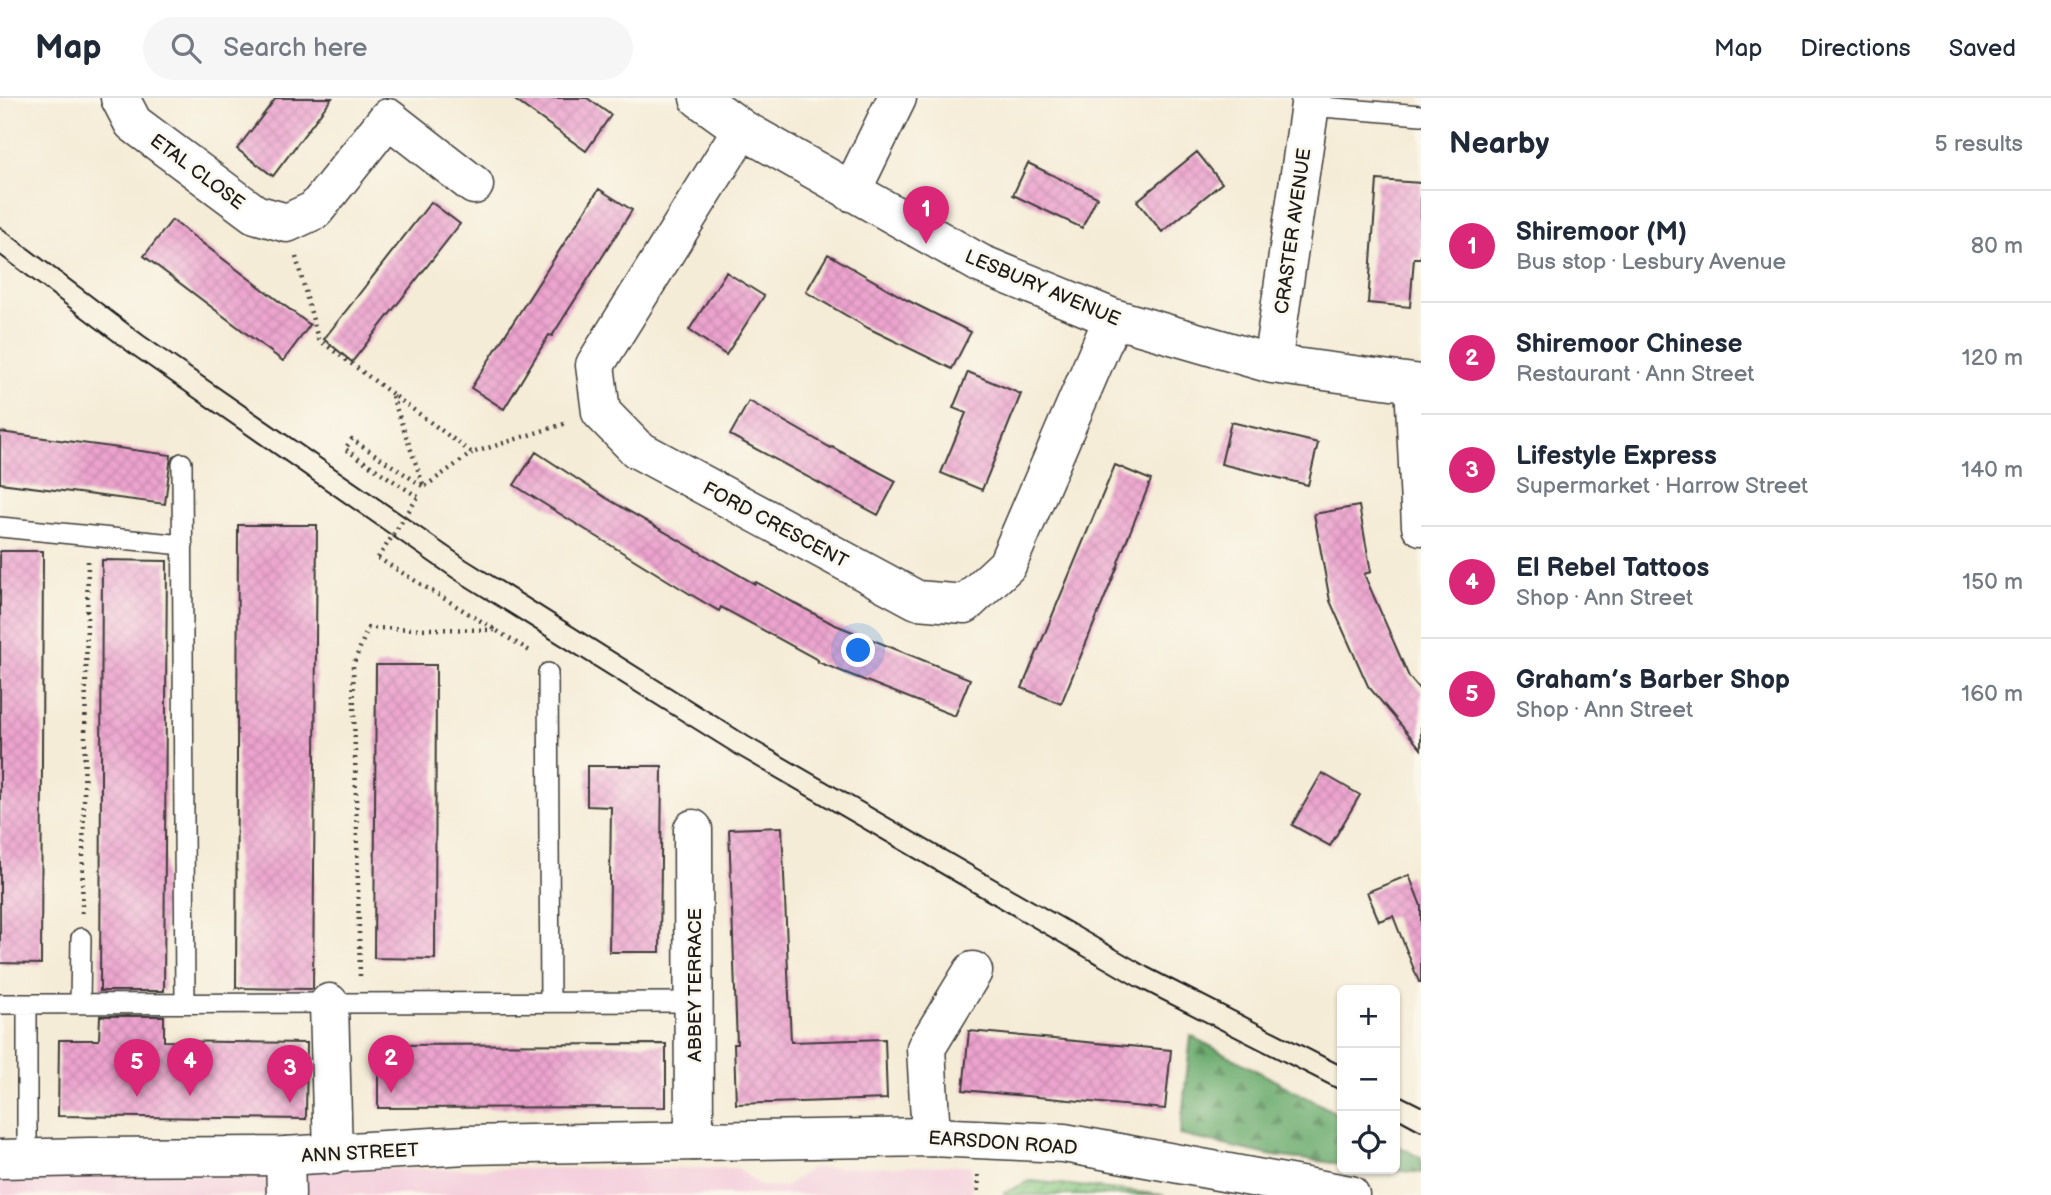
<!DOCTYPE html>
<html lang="en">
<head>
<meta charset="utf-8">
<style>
  body { margin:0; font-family:"Balsamiq Sans",sans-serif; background:#f6f6f7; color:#1f2937 }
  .controls { position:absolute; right:21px; bottom:21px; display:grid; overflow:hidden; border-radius:10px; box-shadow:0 2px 5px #0004 }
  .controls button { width:63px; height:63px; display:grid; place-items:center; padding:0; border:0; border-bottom:2px solid #e0e1e3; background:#fff; color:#1f2937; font:35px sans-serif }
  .you { position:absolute; left:859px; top:553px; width:24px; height:24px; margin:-18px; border:5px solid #fff; border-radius:50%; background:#1a73e8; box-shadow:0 0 0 10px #1a73e833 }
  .badge { display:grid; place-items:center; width:46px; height:46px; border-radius:50%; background:#db2777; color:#fff; font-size:23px; font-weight:700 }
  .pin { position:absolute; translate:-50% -58px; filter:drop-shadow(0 2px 4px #0008) }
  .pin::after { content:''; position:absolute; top:37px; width:24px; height:21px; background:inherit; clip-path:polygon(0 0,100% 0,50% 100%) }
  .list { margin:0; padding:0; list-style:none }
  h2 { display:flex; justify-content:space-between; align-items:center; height:91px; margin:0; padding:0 28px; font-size:30px }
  h2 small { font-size:23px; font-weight:400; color:#747a83 }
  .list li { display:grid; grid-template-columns:46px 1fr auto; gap:21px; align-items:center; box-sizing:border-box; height:112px; padding:0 28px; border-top:2px solid #e0e1e3 }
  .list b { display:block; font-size:26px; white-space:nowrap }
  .list p { margin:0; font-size:23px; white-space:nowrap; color:#747a83 }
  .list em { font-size:23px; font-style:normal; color:#747a83 }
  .icon { flex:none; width:38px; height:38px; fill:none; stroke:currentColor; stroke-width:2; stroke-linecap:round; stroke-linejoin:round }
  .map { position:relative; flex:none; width:1421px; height:1097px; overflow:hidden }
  header { display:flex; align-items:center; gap:42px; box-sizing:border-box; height:98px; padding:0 35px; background:#fff; border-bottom:2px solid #e0e1e3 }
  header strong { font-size:33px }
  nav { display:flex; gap:38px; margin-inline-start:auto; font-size:24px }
  .search { width:490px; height:63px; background:#f6f6f7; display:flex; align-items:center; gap:18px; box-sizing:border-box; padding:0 24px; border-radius:38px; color:#747a83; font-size:26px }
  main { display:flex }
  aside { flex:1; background:#fff }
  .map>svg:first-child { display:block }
  .built { fill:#f4cfdd }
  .forest { fill:url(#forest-firs); stroke:#446445; stroke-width:2 }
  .garden { fill:url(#garden-furrows); stroke:#51724e; stroke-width:2 }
  .building { fill:url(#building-cross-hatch) }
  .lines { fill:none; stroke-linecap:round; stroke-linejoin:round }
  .service-casing { stroke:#3d3b38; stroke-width:22 }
  .minor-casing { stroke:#3d3b38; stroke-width:41 }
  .tertiary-casing { stroke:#3d3b38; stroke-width:41 }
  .path { stroke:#3d3b38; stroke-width:4.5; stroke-dasharray:2 5; stroke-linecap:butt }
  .service { stroke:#fff; stroke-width:19 }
  .minor { stroke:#fff; stroke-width:38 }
  .tertiary { stroke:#fff; stroke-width:38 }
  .tram { stroke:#1c1c1c; stroke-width:2 }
  .path-bridge { stroke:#3d3b38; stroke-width:4.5; stroke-dasharray:2 5; stroke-linecap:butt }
  .labels { text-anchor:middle; stroke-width:5; stroke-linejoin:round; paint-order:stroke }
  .street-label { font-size:19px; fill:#1c1c1c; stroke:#fbf7ec }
</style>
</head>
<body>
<header>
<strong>Map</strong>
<div class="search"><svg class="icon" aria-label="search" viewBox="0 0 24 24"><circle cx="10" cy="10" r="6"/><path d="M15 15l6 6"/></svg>Search here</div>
<nav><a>Map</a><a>Directions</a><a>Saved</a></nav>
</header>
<main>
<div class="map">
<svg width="1421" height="1097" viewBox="0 0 1421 1097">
  <defs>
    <pattern id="forest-firs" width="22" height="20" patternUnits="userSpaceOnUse" patternTransform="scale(1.75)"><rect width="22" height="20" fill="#6cac6e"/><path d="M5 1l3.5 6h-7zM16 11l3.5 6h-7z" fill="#588b5a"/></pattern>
    <pattern id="garden-furrows" width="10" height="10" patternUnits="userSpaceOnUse" patternTransform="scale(1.75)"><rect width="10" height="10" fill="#86c77f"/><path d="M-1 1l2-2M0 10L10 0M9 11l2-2" fill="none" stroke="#73aa6d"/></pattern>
    <pattern id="building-cross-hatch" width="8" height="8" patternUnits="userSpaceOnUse" patternTransform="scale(1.75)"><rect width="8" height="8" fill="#eca3ce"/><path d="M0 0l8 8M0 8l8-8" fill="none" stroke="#ca8cb0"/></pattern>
  </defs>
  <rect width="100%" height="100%" fill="#fbf7ec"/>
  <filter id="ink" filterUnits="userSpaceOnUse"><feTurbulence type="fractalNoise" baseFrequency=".0143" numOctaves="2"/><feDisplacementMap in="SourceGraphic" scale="14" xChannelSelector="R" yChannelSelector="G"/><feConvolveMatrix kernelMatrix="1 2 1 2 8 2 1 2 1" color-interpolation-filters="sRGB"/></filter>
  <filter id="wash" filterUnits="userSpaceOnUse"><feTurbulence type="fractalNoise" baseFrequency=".00686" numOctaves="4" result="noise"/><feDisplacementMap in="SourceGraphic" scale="28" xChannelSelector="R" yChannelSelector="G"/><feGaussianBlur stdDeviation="1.57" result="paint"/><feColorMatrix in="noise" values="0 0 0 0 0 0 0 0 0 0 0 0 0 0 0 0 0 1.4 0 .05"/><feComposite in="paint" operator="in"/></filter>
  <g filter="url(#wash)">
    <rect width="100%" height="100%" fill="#f5ecd7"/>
    <path class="built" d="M 971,1067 L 972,1097 L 0,1097 L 0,1072 L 738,1070 L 760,1088 L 785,1089 L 810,1070 Z"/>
    <path class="forest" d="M 1191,938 L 1342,1018 L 1342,1066 L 1273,1058 L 1180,1037 Z
      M 1395,1046 L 1421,1060 L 1421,1075 L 1382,1071 L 1395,1071 Z"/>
    <path class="garden" d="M 1030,1083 L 1031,1083 L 1165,1097 L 1004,1097 L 1004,1095 Z"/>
    <g id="blocks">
      <path class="building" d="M 276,0 L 332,0 L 273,78 L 237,51 Z
        M 512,0 L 587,0 L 611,17 L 586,53 Z
        M 1197,54 L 1222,85 L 1162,134 L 1137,103 Z
        M 1028,65 L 1097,99 L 1082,130 L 1013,97 Z
        M 1377,82 L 1421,85 L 1421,160 L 1414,160 L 1410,209 L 1368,205 Z
        M 599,91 L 632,112 L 552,238 L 549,237 L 504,311 L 471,290 Z
        M 431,104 L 460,126 L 352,264 L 324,241 Z
        M 172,122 L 310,227 L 283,263 L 144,158 Z
        M 828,156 L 907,202 L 971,234 L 952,271 L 868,230 L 806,194 Z
        M 726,174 L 764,198 L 726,257 L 689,232 Z
        M 968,274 L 1021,296 L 982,392 L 941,375 L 966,315 L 953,310 Z
        M 749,303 L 831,350 L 832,349 L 896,383 L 878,417 L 730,337 Z
        M 1231,324 L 1318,345 L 1308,387 L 1221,366 Z
        M 0,334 L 171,357 L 165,406 L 0,385 Z
        M 536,354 L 606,400 L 755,486 L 756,484 L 833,526 L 970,581 L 955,618 L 818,564 L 818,562 L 721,509 L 719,513 L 690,496 L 565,419 L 514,387 Z
        M 1115,367 L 1151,382 L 1118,464 L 1119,465 L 1061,606 L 1022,590 Z
        M 1359,408 L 1371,474 L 1364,476 L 1409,579 L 1421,593 L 1421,651 L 1368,588 L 1330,503 L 1314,416 Z
        M 238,427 L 317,427 L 313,891 L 236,890 Z
        M 0,453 L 43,453 L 41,866 L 0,865 Z
        M 102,462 L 167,463 L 164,893 L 100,893 Z
        M 376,567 L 436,567 L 435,861 L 374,860 Z
        M 587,668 L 662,668 L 660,854 L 609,854 L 611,709 L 587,708 Z
        M 1322,675 L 1360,697 L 1330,748 L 1292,727 Z
        M 782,729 L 791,944 L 885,941 L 887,1001 L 736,1006 L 734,946 L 737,946 L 729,731 Z
        M 1409,777 L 1421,808 L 1421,884 L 1419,884 L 1393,818 L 1379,823 L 1367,794 Z
        M 100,918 L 164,918 L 164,943 L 307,945 L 306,1021 L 58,1018 L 59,942 L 99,942 Z
        M 969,933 L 1171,952 L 1165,1011 L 963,992 Z
        M 666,946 L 666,1009 L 378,1010 L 378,947 Z"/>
    </g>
  </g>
  <g filter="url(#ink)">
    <use href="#blocks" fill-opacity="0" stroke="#3d3b38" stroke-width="2"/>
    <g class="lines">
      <defs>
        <path id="service" d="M 1310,8 L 1421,17
          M 182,365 L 185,905
          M 0,429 L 183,447
          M 548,575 L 550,904
          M 80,905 L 81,840
          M 0,906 L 694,904
          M 27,1062 L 27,906"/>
        <path id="minor" d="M 120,0 L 133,25 L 255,116 L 287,125 L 315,112 L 388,20 L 474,87
          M 699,0 L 742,31 L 981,166 L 1113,220 L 1272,266 L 1421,286
          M 742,31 L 595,267 L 601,314 L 637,351 L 917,502 L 965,506 L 1007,467 L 1113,220
          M 851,94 L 897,0
          M 1272,266 L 1311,0
          M 1414,285 L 1421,428
          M 693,731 L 694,1043
          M 329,905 L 333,1057
          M 931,1039 L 926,950 L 973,873
          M 285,1058 L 286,1097"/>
        <path id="tertiary" d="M 0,1061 L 89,1059 L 285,1058 L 466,1047 L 931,1039 L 1064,1045 L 1350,1097"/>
      </defs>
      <use href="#service" class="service-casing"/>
      <use href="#minor" class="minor-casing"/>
      <use href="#tertiary" class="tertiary-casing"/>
      <path class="path" d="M 296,159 L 318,241 L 472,355 L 567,325
        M 392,298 L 424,389 L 472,355
        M 418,399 L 345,351 L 352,341 L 424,389
        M 378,460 L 533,555
        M 82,815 L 88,463
        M 360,878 L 353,567 L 368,530 L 495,532
        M 978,1077 L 979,1097"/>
      <use href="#service" class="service"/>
      <use href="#minor" class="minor"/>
      <use href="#tertiary" class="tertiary"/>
      <path class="tram" d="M 0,129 L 144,238 L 467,462 L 749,639 L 1147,869 L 1342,968
        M 0,157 L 130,255 L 453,480 L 737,657 L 1135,888 L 1342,993
        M 1395,995 L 1421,1008
        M 1395,1019 L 1421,1033"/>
      <path class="path-bridge" d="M 378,460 L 418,399"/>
    </g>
  </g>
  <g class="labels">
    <g class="street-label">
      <text transform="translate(198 73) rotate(37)" y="7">ETAL CLOSE</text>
      <text transform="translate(1292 133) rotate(-82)" y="7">CRASTER AVENUE</text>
      <text transform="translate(1043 189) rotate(23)" y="7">LESBURY AVENUE</text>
      <text transform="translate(776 426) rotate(28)" y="7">FORD CRESCENT</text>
      <text transform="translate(694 887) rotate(-90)" y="7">ABBEY TERRACE</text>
      <text transform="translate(1003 1044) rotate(4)" y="7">EARSDON ROAD</text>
      <text transform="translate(360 1054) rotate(-3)" y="7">ANN STREET</text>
    </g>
  </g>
</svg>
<div class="controls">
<button>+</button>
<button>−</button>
<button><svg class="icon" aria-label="locate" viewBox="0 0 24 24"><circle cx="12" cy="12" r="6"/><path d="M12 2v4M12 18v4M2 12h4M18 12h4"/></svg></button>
</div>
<div class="you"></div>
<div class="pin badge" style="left:926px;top:146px">1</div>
<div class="pin badge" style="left:391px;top:995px">2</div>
<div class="pin badge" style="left:290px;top:1005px">3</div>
<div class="pin badge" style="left:190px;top:998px">4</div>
<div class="pin badge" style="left:137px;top:999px">5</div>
</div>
<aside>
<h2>Nearby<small>5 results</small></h2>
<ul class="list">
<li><span class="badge">1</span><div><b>Shiremoor (M)</b><p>Bus stop · Lesbury Avenue</p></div><em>80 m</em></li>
<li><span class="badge">2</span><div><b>Shiremoor Chinese</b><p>Restaurant · Ann Street</p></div><em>120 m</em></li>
<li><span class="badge">3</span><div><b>Lifestyle Express</b><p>Supermarket · Harrow Street</p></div><em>140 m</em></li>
<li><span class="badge">4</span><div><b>El Rebel Tattoos</b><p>Shop · Ann Street</p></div><em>150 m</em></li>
<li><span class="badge">5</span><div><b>Graham’s Barber Shop</b><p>Shop · Ann Street</p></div><em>160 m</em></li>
</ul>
</aside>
</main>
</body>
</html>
